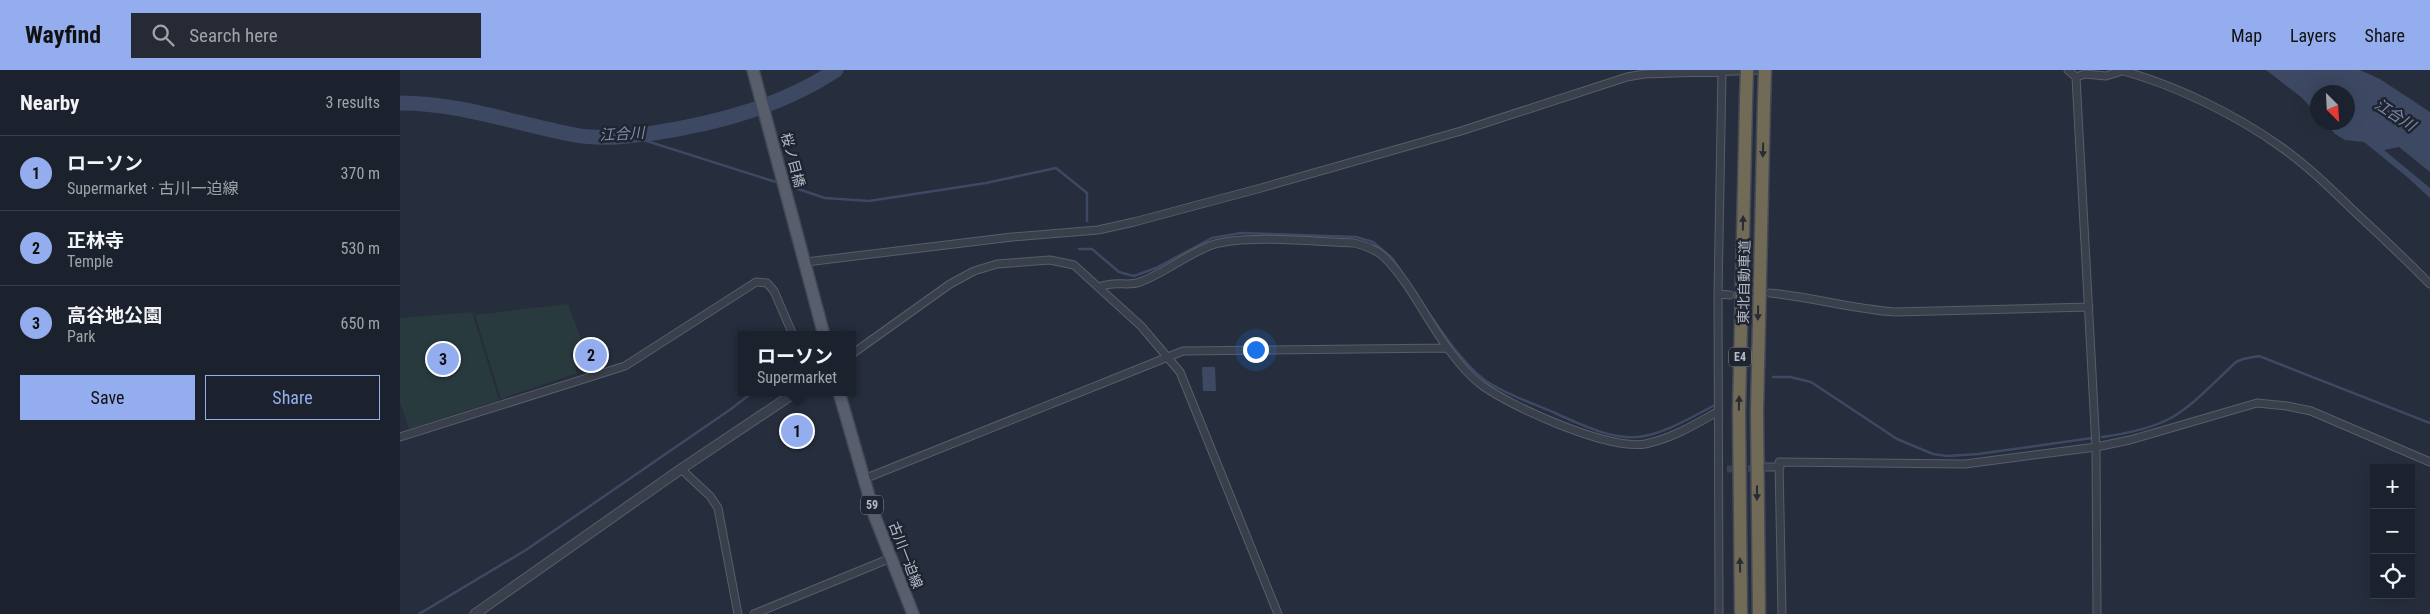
<!DOCTYPE html>
<html lang="en">
<head>
<meta charset="utf-8">
<style>
  body { margin:0; font-family:"Roboto Condensed","Noto Sans JP",sans-serif; background:#252a35; color:#f1f3f6 }
  .controls { position:absolute; right:15px; bottom:15px; display:grid; overflow:hidden; border-radius:0px; box-shadow:0 5px 20px #0002 }
  .controls button { width:45px; height:45px; display:grid; place-items:center; padding:0; border:0; border-bottom:1px solid #3a3f49; background:#1c222d; color:#f1f3f6; font:25px sans-serif }
  .compass { position:absolute; left:1910px; top:15px; width:45px; height:45px; border-radius:50%; background:#1c222d; box-shadow:0 5px 20px #0002; rotate:156deg }
  .you { position:absolute; left:855px; top:279px; width:18px; height:18px; margin:-12px; border:4px solid #fff; border-radius:50%; background:#1a73e8; box-shadow:0 0 0 8px #1a73e833 }
  .badge { display:grid; place-items:center; width:32px; height:32px; border-radius:50%; background:#93adef; color:#111; font-size:16px; font-weight:700 }
  .pin { position:absolute; translate:-50% -50%; border:2px solid #fff; box-shadow:0 1px 5px #0006 }
  .popup { position:absolute; left:338px; top:261px; width:118px; height:65px; box-sizing:border-box; display:grid; place-content:center; border-radius:0px; background:#1c222d; filter:drop-shadow(0 1px 4px #0005); font-size:16px; white-space:nowrap; color:#a0a4aa }
  .popup b { font-size:19px; color:#f1f3f6 }
  .popup::after { content:''; position:absolute; left:50%; top:100%; margin-left:-10px; border:10px solid transparent; border-top-color:#1c222d }
  .list { margin:0; padding:0; list-style:none }
  h2 { display:flex; justify-content:space-between; align-items:center; height:65px; margin:0; padding:0 20px; font-size:21px }
  h2 small { font-size:16px; font-weight:400; color:#a0a4aa }
  .list li { display:grid; grid-template-columns:32px 1fr auto; gap:15px; align-items:center; box-sizing:border-box; height:75px; padding:0 20px; border-top:1px solid #3a3f49 }
  .list b { display:block; font-size:19px; white-space:nowrap }
  .list p { margin:0; font-size:16px; white-space:nowrap; color:#a0a4aa }
  .list em { font-size:16px; font-style:normal; color:#a0a4aa }
  .actions { display:flex; gap:10px; padding:15px 20px }
  .actions a { flex:1; padding:11px 0; border:1px solid #93adef; border-radius:0px; text-align:center; font-size:18px; color:#93adef }
  .actions .main { background:#93adef; color:#111 }
  .icon { flex:none; width:28px; height:28px; fill:none; stroke:currentColor; stroke-width:2; stroke-linecap:round; stroke-linejoin:round }
  .map { position:relative; flex:none; width:2030px; height:544px; overflow:hidden }
  header { display:flex; align-items:center; gap:30px; box-sizing:border-box; height:70px; padding:0 25px; background:#93adef; color:#111 }
  header strong { font-size:24px }
  nav { display:flex; gap:28px; margin-inline-start:auto; font-size:18px }
  .search { width:350px; height:45px; background:#252a35; display:flex; align-items:center; gap:12px; box-sizing:border-box; padding:0 18px; border-radius:0px; color:#a0a4aa; font-size:19px }
  main { display:flex }
  aside { flex:1; background:#1c222d }
  .map>svg:first-child { display:block }
  .green { fill:#293a3e }
  .water { fill:#3d4963 }
  .lines { fill:none; stroke-linecap:round; stroke-linejoin:round }
  .stream { stroke:#3d4963; stroke-width:2.5 }
  .river { stroke:#3d4963; stroke-width:15 }
  .minor-tunnel { stroke:#3c4251; stroke-width:7; stroke-dasharray:7 3.5; stroke-linecap:butt }
  .minor-casing { stroke:#585d6a; stroke-width:9 }
  .tertiary-casing { stroke:#585d6a; stroke-width:11 }
  .primary-casing { stroke:#434855; stroke-width:14 }
  .motorway-casing { stroke:#454a57; stroke-width:15 }
  .minor { stroke:#3a3f4c; stroke-width:7 }
  .tertiary { stroke:#3a3f4c; stroke-width:9 }
  .primary { stroke:#585e6c; stroke-width:11 }
  .motorway { stroke:#716a57; stroke-width:12 }
  .motorway-bridge-casing { stroke:#454a57; stroke-width:15; stroke-linecap:butt }
  .motorway-bridge { stroke:#716a57; stroke-width:12 }
  .oneway { fill:#272b35 }
  .labels { text-anchor:middle; stroke-width:5; stroke-linejoin:round; paint-order:stroke }
  .shield { fill:#1f2431; stroke:#898e9a; stroke-width:1 }
  .shield-label { font-size:12px; font-weight:bold; fill:#b6bbc7 }
  .street-label { font-size:14px; fill:#b6bbc7; stroke:#1f2431 }
  .water-label { font-size:15px; font-style:italic; fill:#808eac; stroke:#1f2431 }
</style>
</head>
<body>
<header>
<strong>Wayfind</strong>
<div class="search"><svg class="icon" aria-label="search" viewBox="0 0 24 24"><circle cx="10" cy="10" r="6"/><path d="M15 15l6 6"/></svg>Search here</div>
<nav><a>Map</a><a>Layers</a><a>Share</a></nav>
</header>
<main>
<aside>
<h2>Nearby<small>3 results</small></h2>
<ul class="list">
<li><span class="badge">1</span><div><b>ローソン</b><p>Supermarket · 古川一迫線</p></div><em>370 m</em></li>
<li><span class="badge">2</span><div><b>正林寺</b><p>Temple</p></div><em>530 m</em></li>
<li><span class="badge">3</span><div><b>高谷地公園</b><p>Park</p></div><em>650 m</em></li>
</ul>
<div class="actions"><a class="main">Save</a><a>Share</a></div>
</aside>
<div class="map">
<svg width="2030" height="544" viewBox="0 0 2030 544">
  <rect width="100%" height="100%" fill="#262d3c"/>
  <path class="green" d="M 168,234 L 184,277 L 171,283 L 177,303 L 101,329 L 75,245 Z
    M 72,242 L 99,330 L 9,359 L 0,332 L 0,248 Z"/>
  <path class="water" d="M 1866,0 L 1960,0 L 1980,9 L 2030,42 L 2030,102 L 1999,77 L 1984,80 L 2030,118 L 2030,128 L 2006,106 L 1964,72 L 1945,70 L 1935,64 L 1926,53 L 1948,52 L 1948,22 L 1918,22 L 1917,44 L 1901,27 Z
    M 802,297 L 815,297 L 816,321 L 803,321 Z"/>
  <g class="lines">
    <path class="stream" d="M 231,66 L 379,113
      M 389,116 L 425,128 L 469,131 L 586,113 L 656,98 L 687,123 L 687,151
      M 679,179 L 692,179 L 719,202 L 734,206 L 756,198 L 812,168 L 841,163 L 956,167 L 973,172 L 992,188 C 1017,223 1053,287 1086,311 C 1107,325 1132,333 1155,343 C 1231,378 1241,375 1313,336
      M 1373,307 L 1390,307 L 1411,312 L 1497,369 L 1533,384 L 1547,386 L 1578,384 L 1692,368
      M 1702,367 C 1776,357 1784,341 1836,292 L 1843,289 L 1859,286 L 2030,353
      M 19,544 L 126,480 L 331,339 L 353,322"/>
    <path class="river" d="M 0,33 C 61,33 116,54 175,65 C 201,70 229,66 254,63 C 318,53 382,36 436,0"/>
    <path class="minor-tunnel" d="M 1338,224 L 1363,223
      M 1327,399 L 1361,398"/>
    <defs>
      <path id="minor" d="M 1668,0 L 1676,7 L 1685,4 L 1706,6 L 1722,1
        M 1720,0 C 1775,15 1835,44 1881,77 C 1908,96 1932,120 1956,143 C 1981,166 2006,190 2030,214
        M 1676,7 L 1696,377 L 1697,544
        M 406,192 L 612,167 L 698,160 L 734,152 L 861,118 L 1061,61 L 1227,7 L 1244,4 L 1366,0
        M 699,217 C 716,210 727,217 740,212 C 765,203 787,184 812,175 C 846,164 916,172 954,173 C 966,176 979,180 987,190 C 1011,215 1026,249 1047,277 C 1057,291 1069,306 1083,316 C 1114,338 1208,380 1245,374 C 1271,369 1294,355 1317,342
        M 1370,223 C 1412,227 1453,239 1495,242 L 1689,237
        M 1318,224 L 1330,225
        M 452,284 L 550,214 L 574,201 L 597,194 L 650,190 L 674,195 L 741,256 L 780,302 L 878,544
        M 0,367 L 225,296 L 356,212 L 367,213 L 374,221 L 393,265
        M 1366,397 L 1380,397
        M 281,399 L 310,426 L 318,438 L 338,544
        M 464,409 L 783,281 L 1047,278
        M 354,544 L 491,488
        M 1319,544 L 1318,224 L 1322,2
        M 1382,544 L 1379,392 L 1565,394 L 1696,377 L 1730,370 L 1857,333 L 1887,336 L 1911,341 L 2030,392"/>
      <path id="tertiary" d="M 75,544 L 281,399 L 396,322"/>
      <path id="primary" d="M 353,0 L 424,265
        M 439,322 L 475,447 L 513,544"/>
      <path id="motorway" d="M 1341,544 L 1339,342 L 1346,31
        M 1359,544 L 1357,342 L 1364,32"/>
    </defs>
    <use href="#minor" class="minor-casing"/>
    <use href="#tertiary" class="tertiary-casing"/>
    <use href="#primary" class="primary-casing"/>
    <use href="#motorway" class="motorway-casing"/>
    <use href="#minor" class="minor"/>
    <use href="#tertiary" class="tertiary"/>
    <use href="#primary" class="primary"/>
    <use href="#motorway" class="motorway"/>
    <defs>
      <path id="motorway-bridge" d="M 1346,31 L 1347,0
        M 1364,32 L 1365,0"/>
    </defs>
    <use href="#motorway-bridge" class="motorway-bridge-casing"/>
    <use href="#motorway-bridge" class="motorway-bridge"/>
  </g>
  <defs><path id="oneway-solid" d="M-6-.8H1V-3.2L6.5 0L1 3.2V.8H-6Z" transform="scale(1.25)"/></defs>
  <g class="oneway">
    <use href="#oneway-solid" transform="translate(1363 80) rotate(92)"/>
    <use href="#oneway-solid" transform="translate(1343 153) rotate(-89)"/>
    <use href="#oneway-solid" transform="translate(1358 243) rotate(91)"/>
    <use href="#oneway-solid" transform="translate(1339 333) rotate(-89)"/>
    <use href="#oneway-solid" transform="translate(1357 423) rotate(90)"/>
    <use href="#oneway-solid" transform="translate(1340 495) rotate(-91)"/>
  </g>
  <g class="labels">
    <g class="shield">
      <rect x="1329" y="277.5" width="22" height="19" rx="4"/>
      <rect x="461" y="425.5" width="22" height="19" rx="4"/>
    </g>
    <g class="shield-label">
      <text x="1340" y="291">E4</text>
      <text x="472" y="439">59</text>
    </g>
    <g class="street-label">
      <text transform="translate(393 90) rotate(75)" y="5">桜ノ目橋</text>
      <text transform="translate(1344 212) rotate(-89)" y="5">東北自動車道</text>
      <text transform="translate(506 485) rotate(69)" y="5">古川一迫線</text>
    </g>
    <g class="water-label">
      <text transform="translate(1995 45) rotate(33)" y="5">江合川</text>
      <text transform="translate(222 64) rotate(-3)" y="5">江合川</text>
    </g>
  </g>
</svg>
<div class="controls">
<button>+</button>
<button>−</button>
<button><svg class="icon" aria-label="locate" viewBox="0 0 24 24"><circle cx="12" cy="12" r="6"/><path d="M12 2v4M12 18v4M2 12h4M18 12h4"/></svg></button>
</div>
<svg class="compass" viewBox="-18 -18 36 36"><path d="M0-13l5 13h-10z" fill="#e53935"/><path d="M0 13l5-13h-10z" fill="#a0a4aa"/></svg>
<div class="you"></div>
<div class="pin badge" style="left:397px;top:361px">1</div>
<div class="popup"><b>ローソン</b>Supermarket</div>
<div class="pin badge" style="left:191px;top:285px">2</div>
<div class="pin badge" style="left:43px;top:289px">3</div>
</div>
</main>
</body>
</html>
